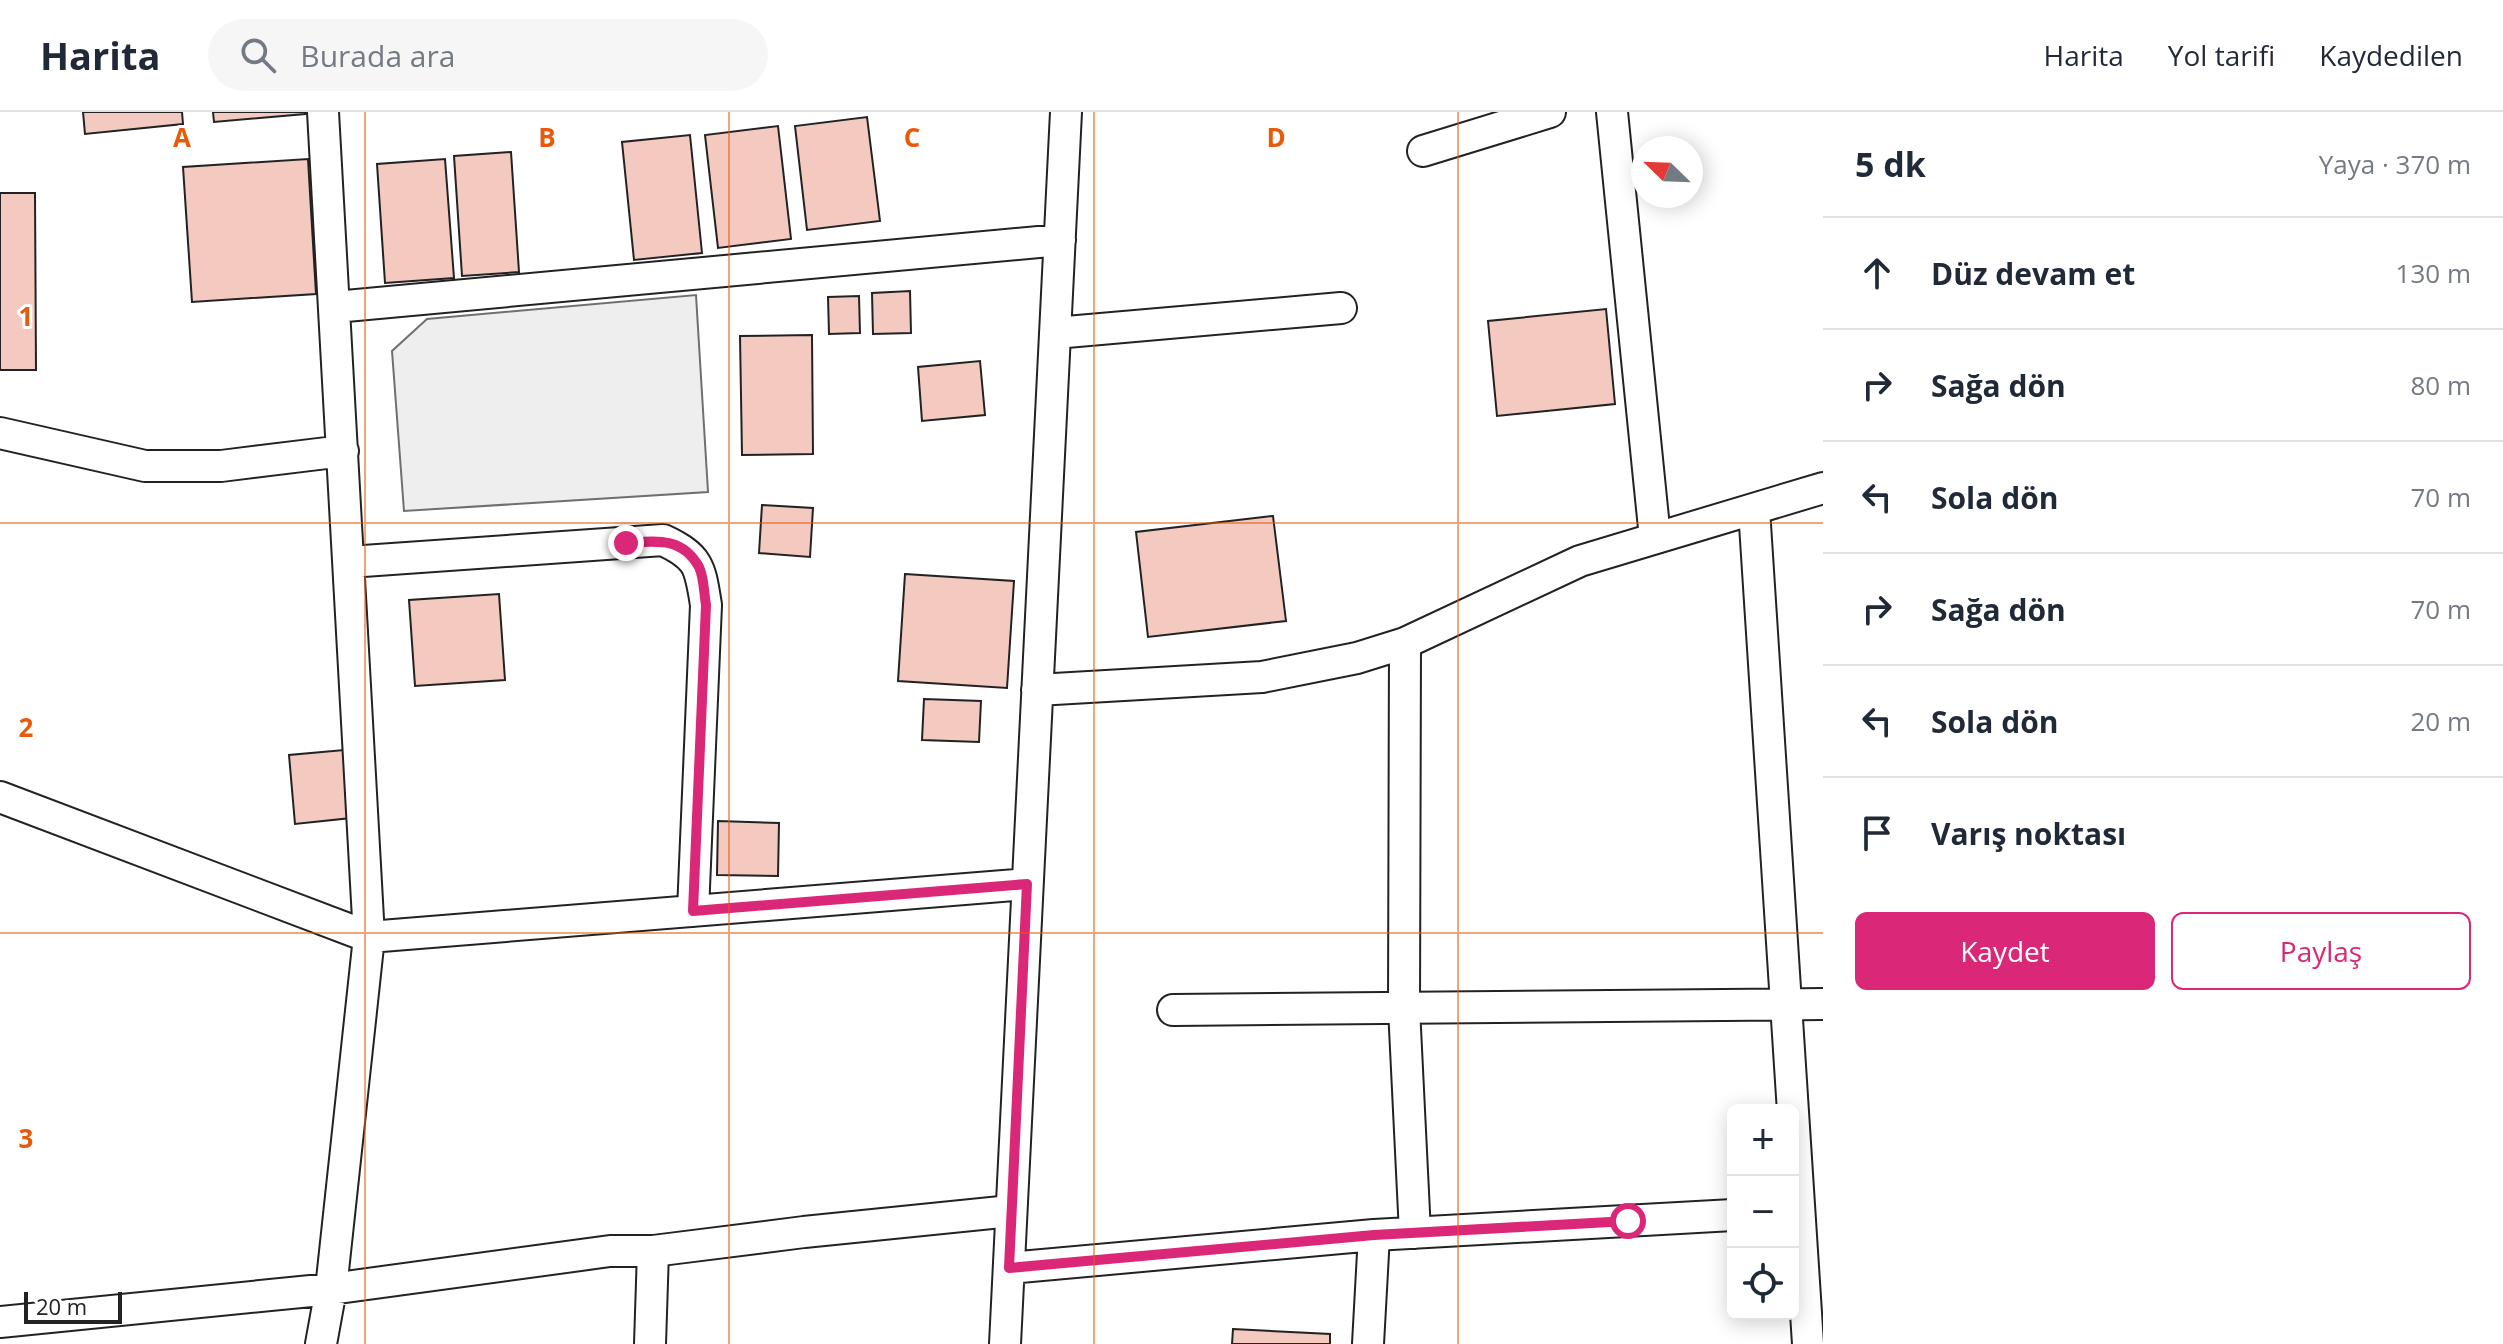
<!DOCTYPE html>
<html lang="tr">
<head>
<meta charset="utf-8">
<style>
  body { margin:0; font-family:"Open Sans",sans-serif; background:#f6f6f7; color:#1f2937 }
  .controls { position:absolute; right:24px; bottom:24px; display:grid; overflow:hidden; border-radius:12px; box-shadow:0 4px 20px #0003 }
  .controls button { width:72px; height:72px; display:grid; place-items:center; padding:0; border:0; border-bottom:2px solid #e0e1e3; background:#fff; color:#1f2937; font:40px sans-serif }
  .compass { position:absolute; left:1631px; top:24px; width:72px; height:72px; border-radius:50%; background:#fff; box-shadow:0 4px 20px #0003; rotate:293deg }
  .scale { position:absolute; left:24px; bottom:20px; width:98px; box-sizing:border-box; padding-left:8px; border:4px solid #222; border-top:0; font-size:22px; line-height:28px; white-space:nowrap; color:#222; -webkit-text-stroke:6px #fff; paint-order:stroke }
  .stop { position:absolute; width:24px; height:24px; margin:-18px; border:6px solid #db2777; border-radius:50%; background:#fff }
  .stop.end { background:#db2777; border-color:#fff; box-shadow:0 2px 8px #0008 }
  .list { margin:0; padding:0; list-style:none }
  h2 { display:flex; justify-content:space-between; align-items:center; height:104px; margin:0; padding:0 32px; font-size:34px }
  h2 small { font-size:26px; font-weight:400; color:#747a83 }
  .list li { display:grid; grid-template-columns:52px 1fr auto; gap:24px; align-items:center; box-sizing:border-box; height:112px; padding:0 32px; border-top:2px solid #e0e1e3 }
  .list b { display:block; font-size:30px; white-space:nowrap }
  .list em { font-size:26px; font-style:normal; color:#747a83 }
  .actions { display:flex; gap:16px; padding:24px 32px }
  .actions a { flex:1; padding:18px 0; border:2px solid #db2777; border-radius:12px; text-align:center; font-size:28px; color:#db2777 }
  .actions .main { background:#db2777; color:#fff }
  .icon { flex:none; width:44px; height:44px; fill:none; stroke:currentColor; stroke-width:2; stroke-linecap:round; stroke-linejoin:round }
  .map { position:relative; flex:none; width:1823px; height:1232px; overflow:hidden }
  header { display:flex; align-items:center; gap:48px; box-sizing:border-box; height:112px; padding:0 40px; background:#fff; border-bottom:2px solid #e0e1e3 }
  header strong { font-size:38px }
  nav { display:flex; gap:44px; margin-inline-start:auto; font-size:28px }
  .search { width:560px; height:72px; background:#f6f6f7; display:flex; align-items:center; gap:20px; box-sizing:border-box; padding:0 28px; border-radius:44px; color:#747a83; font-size:30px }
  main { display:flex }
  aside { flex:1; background:#fff }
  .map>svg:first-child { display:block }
  .green { fill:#eee; stroke:#6f6f6f; stroke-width:2 }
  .building { fill:#f3c9c0; stroke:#222; stroke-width:2 }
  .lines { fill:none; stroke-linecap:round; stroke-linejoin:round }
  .street-casing { stroke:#222; stroke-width:34 }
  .street { stroke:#fff; stroke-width:30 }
  .route { stroke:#db2777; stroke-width:10 }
  .grid { fill:none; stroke:#e8590c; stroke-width:2; stroke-opacity:0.55 }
  .grid-label { font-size:26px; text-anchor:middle; font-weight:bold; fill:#e8590c; stroke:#fff; stroke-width:6; stroke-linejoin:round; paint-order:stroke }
</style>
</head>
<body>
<header>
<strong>Harita</strong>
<div class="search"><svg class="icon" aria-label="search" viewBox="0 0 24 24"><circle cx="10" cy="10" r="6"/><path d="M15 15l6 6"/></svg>Burada ara</div>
<nav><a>Harita</a><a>Yol tarifi</a><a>Kaydedilen</a></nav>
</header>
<main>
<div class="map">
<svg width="1823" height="1232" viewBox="0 0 1823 1232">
  <rect width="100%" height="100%" fill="#fff"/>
  <path class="green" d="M 696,183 L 708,380 L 404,399 L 392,239 L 427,207 Z"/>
  <path class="building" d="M 83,0 L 182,0 L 183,12 L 85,22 Z
    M 213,0 L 305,0 L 305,2 L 214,10 Z
    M 867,5 L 880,109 L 807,118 L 795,14 Z
    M 778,14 L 791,127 L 718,136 L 705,23 Z
    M 690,23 L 702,141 L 634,148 L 622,30 Z
    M 511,40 L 519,160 L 462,164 L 454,44 Z
    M 308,47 L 316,182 L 192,190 L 183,55 Z
    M 445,47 L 454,166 L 385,171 L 377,52 Z
    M 0,81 L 35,81 L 36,258 L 0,258 Z
    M 910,179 L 911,221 L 873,222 L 872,181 Z
    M 859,184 L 860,221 L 829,222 L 828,185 Z
    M 1606,197 L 1615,292 L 1497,304 L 1488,209 Z
    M 812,223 L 813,342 L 742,343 L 740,224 Z
    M 980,249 L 985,303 L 922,309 L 918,255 Z
    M 762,393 L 813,396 L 810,445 L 759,441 Z
    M 1273,404 L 1286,509 L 1148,525 L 1136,420 Z
    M 905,462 L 1014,469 L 1007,576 L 898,569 Z
    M 499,482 L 505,568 L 415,574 L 409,488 Z
    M 924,587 L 981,589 L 979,630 L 922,628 Z
    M 344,638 L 351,706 L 295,712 L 289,643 Z
    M 718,709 L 779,711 L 778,764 L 717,763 Z
    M 1233,1217 L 1330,1222 L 1330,1232 L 1232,1232 Z"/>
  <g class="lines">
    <defs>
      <path id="street" d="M 1612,0 L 1655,426
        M 1423,39 L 1550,0
        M 335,195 L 1060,128
        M 1055,221 L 1341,196
        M 0,321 L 145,354 L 221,354 L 343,339
        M 1754,397 L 1808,1232
        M 349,450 L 663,428 C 700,445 700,456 706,493 L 693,799
        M 1405,531 L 1404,896 L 1415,1121
        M 1037,578 L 1262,565 L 1357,546 L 1405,531 L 1580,449 L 1823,376
        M 0,685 L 369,825 L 1027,772
        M 1173,898 L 1823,892
        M 1009,1156 L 1374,1123 L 1733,1103
        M 0,1210 L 331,1177 L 610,1139 L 653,1139 L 804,1120 L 1011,1099
        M 321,1232 L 331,1177 L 369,825 L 323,0
        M 650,1232 L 653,1139
        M 1005,1232 L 1066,0
        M 1368,1232 L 1374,1123"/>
    </defs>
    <use href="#street" class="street-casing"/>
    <use href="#street" class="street"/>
  </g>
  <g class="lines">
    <path class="route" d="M 626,431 C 655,429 682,424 699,455 C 704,465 704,482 706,493 L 693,799 L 1027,772 L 1009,1156 L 1374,1123 L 1628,1109"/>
  </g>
  <path class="grid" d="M 365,0 L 365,1232M 729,0 L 729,1232M 1094,0 L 1094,1232M 1458,0 L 1458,1232M 0,411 L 1823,411M 0,821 L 1823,821"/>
  <g class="grid-label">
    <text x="182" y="35">A</text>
    <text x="547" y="35">B</text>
    <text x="912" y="35">C</text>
    <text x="1276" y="35">D</text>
    <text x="26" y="214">1</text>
    <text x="26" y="625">2</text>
    <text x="26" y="1036">3</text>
  </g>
</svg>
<div class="controls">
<button>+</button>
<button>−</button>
<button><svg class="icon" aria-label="locate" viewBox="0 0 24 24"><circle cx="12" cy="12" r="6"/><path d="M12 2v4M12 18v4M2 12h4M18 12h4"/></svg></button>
</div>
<svg class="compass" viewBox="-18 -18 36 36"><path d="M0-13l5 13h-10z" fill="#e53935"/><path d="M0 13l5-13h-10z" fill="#747a83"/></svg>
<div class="scale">20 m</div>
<div class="stop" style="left:1628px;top:1109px"></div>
<div class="stop end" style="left:626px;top:431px"></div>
</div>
<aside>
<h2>5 dk<small>Yaya · 370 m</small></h2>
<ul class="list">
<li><svg class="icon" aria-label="ahead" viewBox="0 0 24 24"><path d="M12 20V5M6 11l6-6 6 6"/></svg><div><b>Düz devam et</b></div><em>130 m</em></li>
<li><svg class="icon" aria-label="right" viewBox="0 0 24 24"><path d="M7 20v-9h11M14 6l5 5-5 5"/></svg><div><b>Sağa dön</b></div><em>80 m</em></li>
<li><svg class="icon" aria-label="left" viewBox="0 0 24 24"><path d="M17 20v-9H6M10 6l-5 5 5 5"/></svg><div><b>Sola dön</b></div><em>70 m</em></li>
<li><svg class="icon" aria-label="right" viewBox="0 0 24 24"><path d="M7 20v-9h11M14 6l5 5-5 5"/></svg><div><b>Sağa dön</b></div><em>70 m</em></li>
<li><svg class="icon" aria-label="left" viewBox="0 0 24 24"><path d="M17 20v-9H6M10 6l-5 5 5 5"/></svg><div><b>Sola dön</b></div><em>20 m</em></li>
<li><svg class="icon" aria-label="arrive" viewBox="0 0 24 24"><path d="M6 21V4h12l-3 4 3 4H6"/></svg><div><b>Varış noktası</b></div></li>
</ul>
<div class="actions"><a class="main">Kaydet</a><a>Paylaş</a></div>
</aside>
</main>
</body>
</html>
